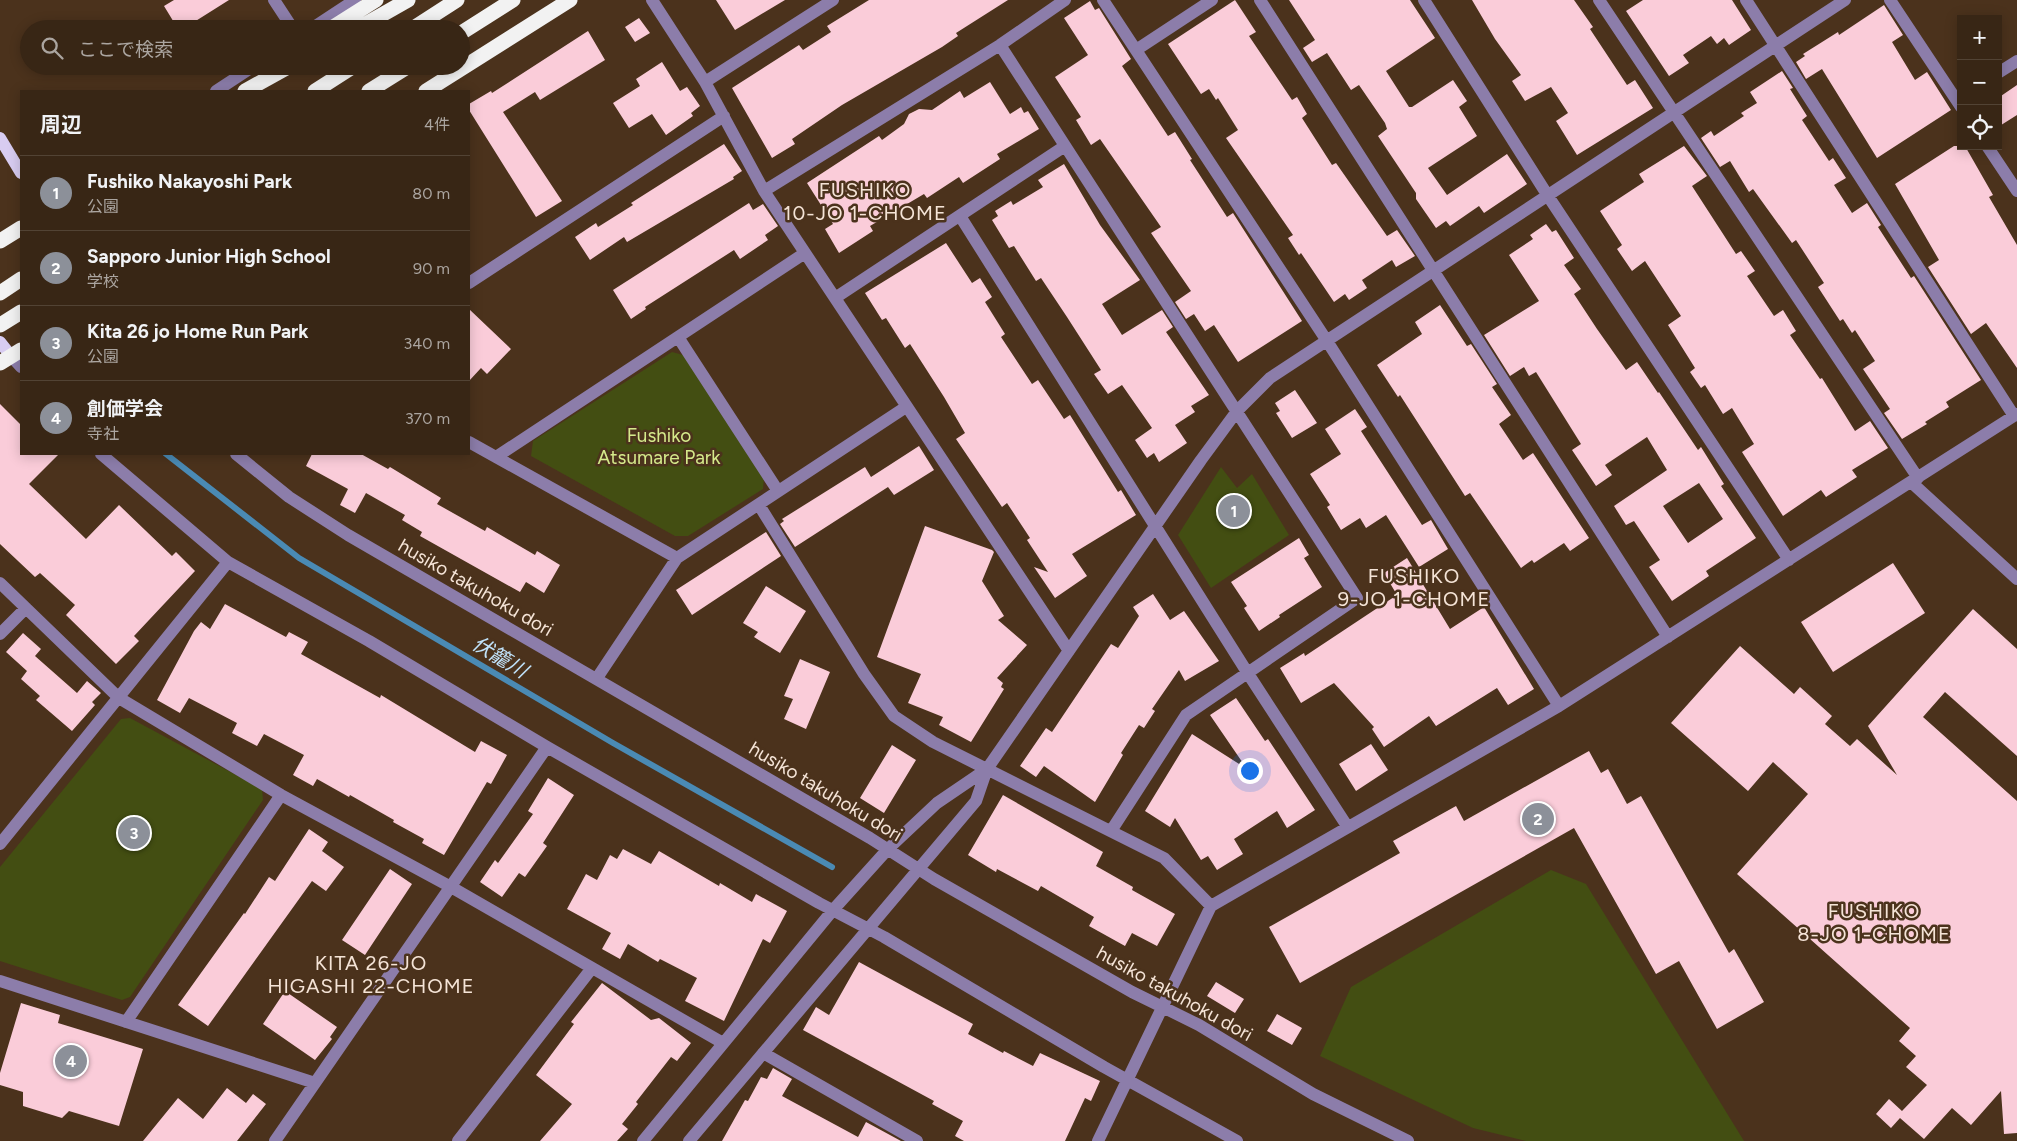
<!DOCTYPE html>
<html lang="ja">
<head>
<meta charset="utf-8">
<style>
  body { margin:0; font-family:Figtree,"Noto Sans JP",sans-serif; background:#3f2e1e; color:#f1f3f6 }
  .controls { position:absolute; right:15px; top:15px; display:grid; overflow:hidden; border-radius:0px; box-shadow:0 2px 12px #0003 }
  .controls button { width:45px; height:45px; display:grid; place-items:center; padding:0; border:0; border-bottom:1px solid #524334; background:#382615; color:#f1f3f6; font:25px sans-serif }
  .you { position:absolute; left:1249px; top:770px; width:18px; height:18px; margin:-12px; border:4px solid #fff; border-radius:50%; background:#1a73e8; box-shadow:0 0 0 8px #1a73e833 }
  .badge { display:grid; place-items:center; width:32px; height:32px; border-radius:50%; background:#8c9099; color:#fff; font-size:16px; font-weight:700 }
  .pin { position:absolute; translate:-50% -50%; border:2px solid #fff; box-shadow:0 1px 5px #0006 }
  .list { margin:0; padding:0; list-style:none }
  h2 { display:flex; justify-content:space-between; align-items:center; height:65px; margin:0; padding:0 20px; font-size:21px }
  h2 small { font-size:16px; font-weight:400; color:#aba5a0 }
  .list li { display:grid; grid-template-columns:32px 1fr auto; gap:15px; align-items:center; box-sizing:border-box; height:75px; padding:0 20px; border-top:1px solid #524334 }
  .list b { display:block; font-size:19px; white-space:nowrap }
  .list p { margin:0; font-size:16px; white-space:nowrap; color:#aba5a0 }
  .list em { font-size:16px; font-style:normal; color:#aba5a0 }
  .icon { flex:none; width:28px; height:28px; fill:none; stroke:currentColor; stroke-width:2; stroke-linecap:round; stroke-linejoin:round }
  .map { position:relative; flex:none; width:2017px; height:1141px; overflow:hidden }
  .search { position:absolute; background:#382615; box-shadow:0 2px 12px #0003; left:20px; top:20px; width:450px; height:55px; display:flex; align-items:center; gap:12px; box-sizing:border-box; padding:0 18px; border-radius:28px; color:#aba5a0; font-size:19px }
  .panel { position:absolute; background:#382615; box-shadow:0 2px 12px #0003; left:20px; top:90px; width:450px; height:365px; border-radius:0px }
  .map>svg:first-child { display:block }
  .green { fill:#434e12 }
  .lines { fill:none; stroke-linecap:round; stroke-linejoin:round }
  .stream { stroke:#4a8ab4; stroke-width:6 }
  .building { fill:#faccd9; fill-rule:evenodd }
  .minor { stroke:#8c7daa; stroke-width:12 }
  .major { stroke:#d8ccf1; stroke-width:12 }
  .highway { stroke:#f2f2f2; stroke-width:15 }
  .labels { text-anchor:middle; stroke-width:5; stroke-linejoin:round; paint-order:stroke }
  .park-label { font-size:19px; fill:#d5ea8b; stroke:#4b321c }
  .street-label { font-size:19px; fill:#f5e4d7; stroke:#4b321c }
  .neighbourhood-label { font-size:20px; letter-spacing:1px; fill:#f5e4d7; stroke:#4b321c }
  .water-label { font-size:20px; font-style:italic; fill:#c1e3fb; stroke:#4b321c }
</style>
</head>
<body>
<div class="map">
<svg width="2017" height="1141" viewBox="0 0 2017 1141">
  <rect width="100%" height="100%" fill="#4b321c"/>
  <path class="green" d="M 672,352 L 687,356 L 764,477 L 763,489 L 688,536 L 675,536 L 531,456 L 533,441 Z
    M 1221,467 L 1237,488 L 1252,474 L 1289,535 L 1211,588 L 1178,535 Z
    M 130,718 L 262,789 L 263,800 L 130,997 L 122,1000 L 0,961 L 0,867 L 121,719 Z
    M 1551,870 L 1586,884 L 1744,1141 L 1526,1141 L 1473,1128 L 1320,1056 L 1351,987 Z"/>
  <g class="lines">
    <path class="stream" d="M 166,454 L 299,558 L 613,743 L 832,867"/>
  </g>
  <path class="building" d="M 174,0 L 229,0 L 183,29 L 178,29 L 164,6 Z
    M 716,0 L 785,0 L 735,30 Z
    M 869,0 L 1008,0 L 956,33 L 958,36 L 942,47 L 842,105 L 792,139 L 795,144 L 772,158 L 732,88 L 799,45 L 803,50 L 831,32 L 827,26 Z
    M 1235,0 L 1256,32 L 1249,36 L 1292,100 L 1297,97 L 1307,114 L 1302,118 L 1332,165 L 1336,163 L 1387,236 L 1397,230 L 1415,256 L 1396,267 L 1392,260 L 1362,280 L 1367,288 L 1349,300 L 1345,294 L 1334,302 L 1301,253 L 1299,255 L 1288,238 L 1293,235 L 1226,138 L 1238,130 L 1218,98 L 1216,100 L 1209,89 L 1201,94 L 1168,44 Z
    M 1289,0 L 1410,0 L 1435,38 L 1386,71 L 1409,107 L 1412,107 L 1453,80 L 1467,101 L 1459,107 L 1477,136 L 1428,168 L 1447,195 L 1507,154 L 1527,184 L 1484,213 L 1479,206 L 1450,226 L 1446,221 L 1436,228 L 1416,199 L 1416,193 L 1378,136 L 1387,129 L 1385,123 L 1359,85 L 1351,90 L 1327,53 L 1312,62 L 1303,48 L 1315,40 Z
    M 1472,0 L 1574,0 L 1593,27 L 1590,29 L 1627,85 L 1635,80 L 1653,108 L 1577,155 L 1556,121 L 1568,113 L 1551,87 L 1525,101 L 1512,81 L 1521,75 L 1495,39 Z
    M 1643,0 L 1732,0 L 1751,30 L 1729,45 L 1724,38 L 1717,44 L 1711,36 L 1683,55 L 1689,63 L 1669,76 L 1626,11 Z
    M 1090,1 L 1095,10 L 1099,8 L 1131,59 L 1122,66 L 1168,136 L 1175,132 L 1192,159 L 1190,160 L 1227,217 L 1233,213 L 1302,321 L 1238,362 L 1214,325 L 1205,331 L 1194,314 L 1186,319 L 1175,302 L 1191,291 L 1151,233 L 1161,227 L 1100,139 L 1091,145 L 1076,120 L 1081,117 L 1055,77 L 1088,55 L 1064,18 Z
    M 1884,5 L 1903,35 L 1892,42 L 1915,80 L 1927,72 L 1951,110 L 1877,158 L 1822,69 L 1806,79 L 1796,62 L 1805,56 L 1803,54 L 1838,32 L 1839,35 Z
    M 639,18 L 650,33 L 635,42 L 625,27 Z
    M 588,31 L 605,60 L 540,100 L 535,92 L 503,112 L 562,201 L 536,217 L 469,110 L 469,104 L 491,91 L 492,93 Z
    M 662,62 L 680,91 L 687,87 L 700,106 L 691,113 L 693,116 L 666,135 L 652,114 L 629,128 L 613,103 L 640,86 L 636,79 Z
    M 1782,71 L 1793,88 L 1790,89 L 1807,116 L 1802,120 L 1829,161 L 1833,158 L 1846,178 L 1834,185 L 1852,213 L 1867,203 L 1881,225 L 1878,227 L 1911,278 L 1914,276 L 1981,380 L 1946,402 L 1949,407 L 1925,422 L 1927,424 L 1902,439 L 1884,413 L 1890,409 L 1863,369 L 1875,361 L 1855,330 L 1852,333 L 1843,319 L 1840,321 L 1818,287 L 1824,283 L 1796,240 L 1792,243 L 1753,189 L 1749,192 L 1730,161 L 1720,167 L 1701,138 L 1711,131 L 1714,136 L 1744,116 L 1741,113 L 1757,103 L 1750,92 Z
    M 990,82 L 1010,114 L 1021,107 L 1024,113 L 1028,111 L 1039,129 L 997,154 L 1000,159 L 963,183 L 959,177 L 927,198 L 924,194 L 870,226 L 873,231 L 839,253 L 825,229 L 833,224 L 807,183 L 879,136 L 882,140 L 904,124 L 909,114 L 919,109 L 932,110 L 960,91 L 964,98 Z
    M 2017,85 L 2017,115 L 1998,127 L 1998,98 Z
    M 724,144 L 742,171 L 733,177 L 734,179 L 627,242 L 624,237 L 590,260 L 575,237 L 596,223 L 598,227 L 633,205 L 631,203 Z
    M 1684,146 L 1707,176 L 1692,186 L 1736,254 L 1741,251 L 1755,271 L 1747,276 L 1774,316 L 1783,310 L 1796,331 L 1790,335 L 1820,379 L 1822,378 L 1855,431 L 1870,421 L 1888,448 L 1852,470 L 1857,477 L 1826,497 L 1821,490 L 1783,516 L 1742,452 L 1754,444 L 1732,408 L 1723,414 L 1705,385 L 1701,388 L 1690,372 L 1695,368 L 1668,325 L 1681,316 L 1645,261 L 1632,271 L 1617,249 L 1622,245 L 1600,211 L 1644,182 L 1639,174 Z
    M 1954,146 L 1965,146 L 1993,195 L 1989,197 L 2017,245 L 2017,368 L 1986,323 L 1971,334 L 1928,267 L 1939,260 L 1895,184 Z
    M 1064,164 L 1100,225 L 1140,280 L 1102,304 L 1122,335 L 1162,310 L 1173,327 L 1166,332 L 1209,395 L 1191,406 L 1195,412 L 1175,425 L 1187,443 L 1159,462 L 1154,453 L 1147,458 L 1135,440 L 1152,428 L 1122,385 L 1108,394 L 1094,374 L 1101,370 L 1067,317 L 1041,278 L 1036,281 L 1014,246 L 1009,248 L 992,220 L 998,216 L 995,211 L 1011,201 L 1013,205 L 1043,187 L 1038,180 Z
    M 749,203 L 753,210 L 763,204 L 778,226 L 765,235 L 768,240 L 740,259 L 734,250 L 645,307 L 646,309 L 631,319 L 613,290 Z
    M 1546,224 L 1552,232 L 1556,230 L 1574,258 L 1564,265 L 1581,289 L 1574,294 L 1597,329 L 1626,370 L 1637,362 L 1658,393 L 1659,392 L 1698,450 L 1701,447 L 1724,484 L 1721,486 L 1756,538 L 1706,571 L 1709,576 L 1672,601 L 1649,567 L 1660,560 L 1634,521 L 1626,525 L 1614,506 L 1667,470 L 1647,437 L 1605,465 L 1612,475 L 1596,486 L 1572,450 L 1581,444 L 1536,372 L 1529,376 L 1524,367 L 1510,376 L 1484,335 L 1539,301 L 1509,255 L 1533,239 L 1530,235 ZM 1699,483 L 1723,519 L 1688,543 L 1663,506 Z
    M 946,243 L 972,283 L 980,278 L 992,297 L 985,302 L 1005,334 L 1001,337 L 1032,384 L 1038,380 L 1064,419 L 1070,415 L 1118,492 L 1121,490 L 1136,515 L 1072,554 L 1087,576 L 1055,598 L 1034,567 L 1048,572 L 1027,540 L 1030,538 L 1007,503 L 1002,507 L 956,439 L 965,433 L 944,397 L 910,344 L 905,348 L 886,318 L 882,320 L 865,293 Z
    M 1440,305 L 1467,346 L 1471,344 L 1497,384 L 1492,387 L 1511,415 L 1499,424 L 1523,460 L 1533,453 L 1589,538 L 1570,551 L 1564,543 L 1534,563 L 1532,560 L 1521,568 L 1470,493 L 1465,496 L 1400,395 L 1398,397 L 1377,365 L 1422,334 L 1415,322 Z
    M 469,309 L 511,349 L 487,374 L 481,368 L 469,381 Z
    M 1295,390 L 1317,423 L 1292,438 L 1276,413 L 1280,411 L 1275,403 Z
    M 0,404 L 21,425 L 21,454 L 59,454 L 29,484 L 86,539 L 119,505 L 172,556 L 176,552 L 195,571 L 134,636 L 139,641 L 116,664 L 66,615 L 75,605 L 40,573 L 35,577 L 0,544 Z
    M 1355,409 L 1367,427 L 1361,431 L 1422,525 L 1431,520 L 1448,549 L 1419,567 L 1386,515 L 1366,528 L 1360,518 L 1341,530 L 1327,507 L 1330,505 L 1310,474 L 1341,454 L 1325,429 Z
    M 919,446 L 934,470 L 894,495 L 888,487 L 795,547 L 780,524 L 784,521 L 782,519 L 865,467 L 871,477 Z
    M 312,454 L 361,454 L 388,469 L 390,467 L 441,498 L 437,504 L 485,531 L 487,527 L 535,555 L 537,551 L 560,565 L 544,593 L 526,582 L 520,592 L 420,536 L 422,532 L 402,520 L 405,515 L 366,493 L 355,513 L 340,505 L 348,489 L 306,466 Z
    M 925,526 L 992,550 L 994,552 L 982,581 L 1004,616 L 998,620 L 1027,645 L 997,678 L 1003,683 L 1001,687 L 1004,689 L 971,742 L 939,725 L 943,717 L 908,703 L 921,674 L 877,657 Z
    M 766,532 L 781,556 L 692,615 L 676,590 Z
    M 1299,538 L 1309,555 L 1304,558 L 1322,587 L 1279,615 L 1280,617 L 1259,631 L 1244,608 L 1247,606 L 1231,582 Z
    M 1407,558 L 1450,629 L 1484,607 L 1534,689 L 1508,705 L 1497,688 L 1436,726 L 1429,716 L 1384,747 L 1372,729 L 1374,727 L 1334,683 L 1301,703 L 1280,668 L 1304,653 L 1305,656 L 1397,595 L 1384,573 Z
    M 1893,563 L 1925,613 L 1833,672 L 1801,622 Z
    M 766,586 L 806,611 L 780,653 L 754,637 L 758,632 L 743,623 Z
    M 1153,594 L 1170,620 L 1184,611 L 1219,661 L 1185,681 L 1179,670 L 1152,709 L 1155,711 L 1144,728 L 1139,725 L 1121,753 L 1123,755 L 1095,802 L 1044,766 L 1036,777 L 1020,766 L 1046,728 L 1052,732 L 1111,644 L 1118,648 L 1139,616 L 1133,607 Z
    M 225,604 L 286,637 L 289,632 L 308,642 L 301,654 L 380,698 L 381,695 L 475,752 L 481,741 L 507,755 L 491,784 L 487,782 L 444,855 L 422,843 L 424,839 L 393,822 L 394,820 L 350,795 L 349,797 L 317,779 L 313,786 L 293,775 L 304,755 L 264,734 L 257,746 L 232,733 L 237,723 L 189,698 L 180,713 L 157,700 L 194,631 L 201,622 L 210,629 Z
    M 1973,609 L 2017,649 L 2017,756 L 1945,692 L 1923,717 L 2017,801 L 2017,1133 L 2004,1134 L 2001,1091 L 1971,1125 L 1952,1108 L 1924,1139 L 1900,1118 L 1891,1128 L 1876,1114 L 1889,1099 L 1902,1111 L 1927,1085 L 1906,1067 L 1916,1056 L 1899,1041 L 1910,1028 L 1737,874 L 1808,794 L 1773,762 L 1748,791 L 1671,723 L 1740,646 L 1794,694 L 1800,687 L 1832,716 L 1825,724 L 1850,746 L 1857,739 L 1897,775 L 1868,726 Z
    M 23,633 L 41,649 L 35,656 L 77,693 L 87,681 L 101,693 L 92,702 L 95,705 L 72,731 L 36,700 L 40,696 L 21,679 L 27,671 L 6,652 Z
    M 800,659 L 830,672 L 806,729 L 784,719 L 793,699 L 784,696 Z
    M 1236,698 L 1265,741 L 1268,739 L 1315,810 L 1287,828 L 1277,811 L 1234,839 L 1243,854 L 1217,870 L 1208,856 L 1201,860 L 1175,818 L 1170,827 L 1145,811 L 1192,734 L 1247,769 L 1210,715 Z
    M 1371,744 L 1388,770 L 1356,791 L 1339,764 Z
    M 892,745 L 916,760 L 884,813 L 860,798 Z
    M 1589,751 L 1601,773 L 1608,769 L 1627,804 L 1641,796 L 1729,953 L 1734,949 L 1764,1002 L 1717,1029 L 1679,961 L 1656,974 L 1574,828 L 1300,983 L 1269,927 L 1400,853 L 1393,841 L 1456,806 L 1464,821 Z
    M 548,778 L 574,795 L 543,843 L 547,846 L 525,877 L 519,873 L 502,897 L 480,882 L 495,860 L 498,863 L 533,814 L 528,811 Z
    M 1003,795 L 1103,852 L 1096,866 L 1133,887 L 1132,890 L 1175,914 L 1157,946 L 1132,933 L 1125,946 L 1089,926 L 1094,917 L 1041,886 L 1038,891 L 997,869 L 996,872 L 968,855 Z
    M 309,829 L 328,842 L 322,851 L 344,867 L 326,891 L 312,881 L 208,1026 L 178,1005 L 244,913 L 245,914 L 269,877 L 275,881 Z
    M 623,849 L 651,864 L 659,851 L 719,886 L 720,883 L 752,902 L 756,894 L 787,911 L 770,943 L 763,939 L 724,1021 L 685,1001 L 697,978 L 660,959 L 658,962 L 628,944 L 620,959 L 602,949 L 611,933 L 567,909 L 586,874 L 597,880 L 610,855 L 617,859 Z
    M 390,869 L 412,884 L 365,955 L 342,940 Z
    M 859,962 L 973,1024 L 968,1034 L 1003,1053 L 1004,1051 L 1033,1066 L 1040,1053 L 1100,1081 L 1091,1101 L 1085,1098 L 1065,1141 L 964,1141 L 955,1136 L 963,1121 L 932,1104 L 934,1101 L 803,1030 L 816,1007 L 829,1015 Z
    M 1216,982 L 1244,999 L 1235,1013 L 1207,996 Z
    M 602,983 L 651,1020 L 659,1018 L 691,1043 L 677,1061 L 671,1057 L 636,1102 L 638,1104 L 622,1124 L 628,1129 L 617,1141 L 540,1141 L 572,1104 L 536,1075 L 574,1024 L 571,1022 Z
    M 285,991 L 337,1027 L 330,1037 L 332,1039 L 315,1060 L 263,1024 Z
    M 21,1003 L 60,1015 L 58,1023 L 143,1049 L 119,1126 L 69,1111 L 62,1118 L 23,1106 L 23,1092 L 0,1085 L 0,1073 Z
    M 1277,1014 L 1302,1028 L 1292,1045 L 1267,1031 Z
    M 773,1068 L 792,1079 L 782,1096 L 858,1137 L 866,1122 L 901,1141 L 722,1141 L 745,1100 L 748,1101 L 761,1077 L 767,1079 Z
    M 227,1088 L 246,1103 L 253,1094 L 266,1104 L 237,1141 L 143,1141 L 178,1098 L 203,1119 Z"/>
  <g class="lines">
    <path class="minor" d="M 274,0 L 293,29
      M 652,0 L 705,82 L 764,191 L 1069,651
      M 1103,0 L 1327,341 L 1559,706
      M 1260,0 L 1668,637
      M 1424,0 L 1548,196 L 1789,560
      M 1599,0 L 1918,478
      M 1746,0 L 2014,416
      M 1890,0 L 1961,107
      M 311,29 L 355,0
      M 1000,45 L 1357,598 L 1186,715 L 1111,831
      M 1136,50 L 1212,0
      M 1998,73 L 2017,61
      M 705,82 L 833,0
      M 216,91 L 254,66
      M 1987,146 L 2017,191
      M 764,191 L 1000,45 L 1065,0
      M 960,216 L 1247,672 L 1347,826
      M 469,283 L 724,116
      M 835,298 L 1065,146
      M 678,337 L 778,491
      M 11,356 L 21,367
      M 469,442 L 677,558
      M 101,454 L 228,562 L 369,641 L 547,747 L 819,903 L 884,937 L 1104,1067 L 1237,1141
      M 236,454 L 289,497 L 348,535 L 870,838 L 934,879 L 1132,992 L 1199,1025 L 1313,1094 L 1408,1141
      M 496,457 L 805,253
      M 1911,482 L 2017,579
      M 759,505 L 864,674 L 894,716 L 933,742 L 1164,858 L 1211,906
      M 0,583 L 119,698 L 281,795 L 451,887 L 723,1043
      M 0,634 L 26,608
      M 597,678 L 677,558 L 906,407
      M 0,844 L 228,562
      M 0,981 L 315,1083
      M 126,1022 L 281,795
      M 763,1053 L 917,1141
      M 275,1141 L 547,747
      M 458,1141 L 592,968
      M 643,1141 L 833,910 L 888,849 L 937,803 L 987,769
      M 689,1141 L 976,801 L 987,769 L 1201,460 L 1237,411 L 1270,378 L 1845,0
      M 1098,1141 L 1211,906 L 1559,706 L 2017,414"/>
    <path class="major" d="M 0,138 L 21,173
      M 0,342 L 11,356"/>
    <path class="highway" d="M 330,29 L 376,0
      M 357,29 L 408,0
      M 412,29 L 457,0
      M 461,33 L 513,0
      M 245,91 L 290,66
      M 315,91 L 354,66
      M 369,91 L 409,66
      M 426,91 L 570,0
      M 0,241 L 21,228
      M 0,293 L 21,279
      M 0,325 L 21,312
      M 0,363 L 21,350"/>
  </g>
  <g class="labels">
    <g class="park-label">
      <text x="659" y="442">Fushiko<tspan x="659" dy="22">Atsumare Park</tspan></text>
    </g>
    <g class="street-label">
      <text transform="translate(476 587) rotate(30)" y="7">husiko takuhoku dori</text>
      <text transform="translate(826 791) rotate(31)" y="7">husiko takuhoku dori</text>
      <text transform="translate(1175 993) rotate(29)" y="7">husiko takuhoku dori</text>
    </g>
    <g class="neighbourhood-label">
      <text x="865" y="197">FUSHIKO<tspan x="865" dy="23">10-JO 1-CHOME</tspan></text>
      <text x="1414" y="583">FUSHIKO<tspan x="1414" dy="23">9-JO 1-CHOME</tspan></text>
      <text x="1874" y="918">FUSHIKO<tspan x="1874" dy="23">8-JO 1-CHOME</tspan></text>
      <text x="371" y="970">KITA 26-JO<tspan x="371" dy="23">HIGASHI 22-CHOME</tspan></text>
    </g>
    <g class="water-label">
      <text transform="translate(500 657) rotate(31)" y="7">伏籠川</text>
    </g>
  </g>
</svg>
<div class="controls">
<button>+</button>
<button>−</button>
<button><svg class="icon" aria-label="locate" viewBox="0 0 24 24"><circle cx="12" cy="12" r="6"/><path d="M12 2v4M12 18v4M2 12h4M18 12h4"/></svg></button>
</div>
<div class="you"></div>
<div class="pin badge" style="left:1234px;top:511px">1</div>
<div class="pin badge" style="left:1538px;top:819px">2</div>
<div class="pin badge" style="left:134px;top:833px">3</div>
<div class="pin badge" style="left:71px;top:1061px">4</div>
<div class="search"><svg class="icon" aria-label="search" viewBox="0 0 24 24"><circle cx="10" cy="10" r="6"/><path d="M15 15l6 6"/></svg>ここで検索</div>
<section class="panel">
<h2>周辺<small>4件</small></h2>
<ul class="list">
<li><span class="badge">1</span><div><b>Fushiko Nakayoshi Park</b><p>公園</p></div><em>80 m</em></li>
<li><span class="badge">2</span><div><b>Sapporo Junior High School</b><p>学校</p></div><em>90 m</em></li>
<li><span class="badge">3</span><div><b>Kita 26 jo Home Run Park</b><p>公園</p></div><em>340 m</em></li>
<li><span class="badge">4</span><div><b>創価学会</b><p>寺社</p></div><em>370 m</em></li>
</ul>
</section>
</div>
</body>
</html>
